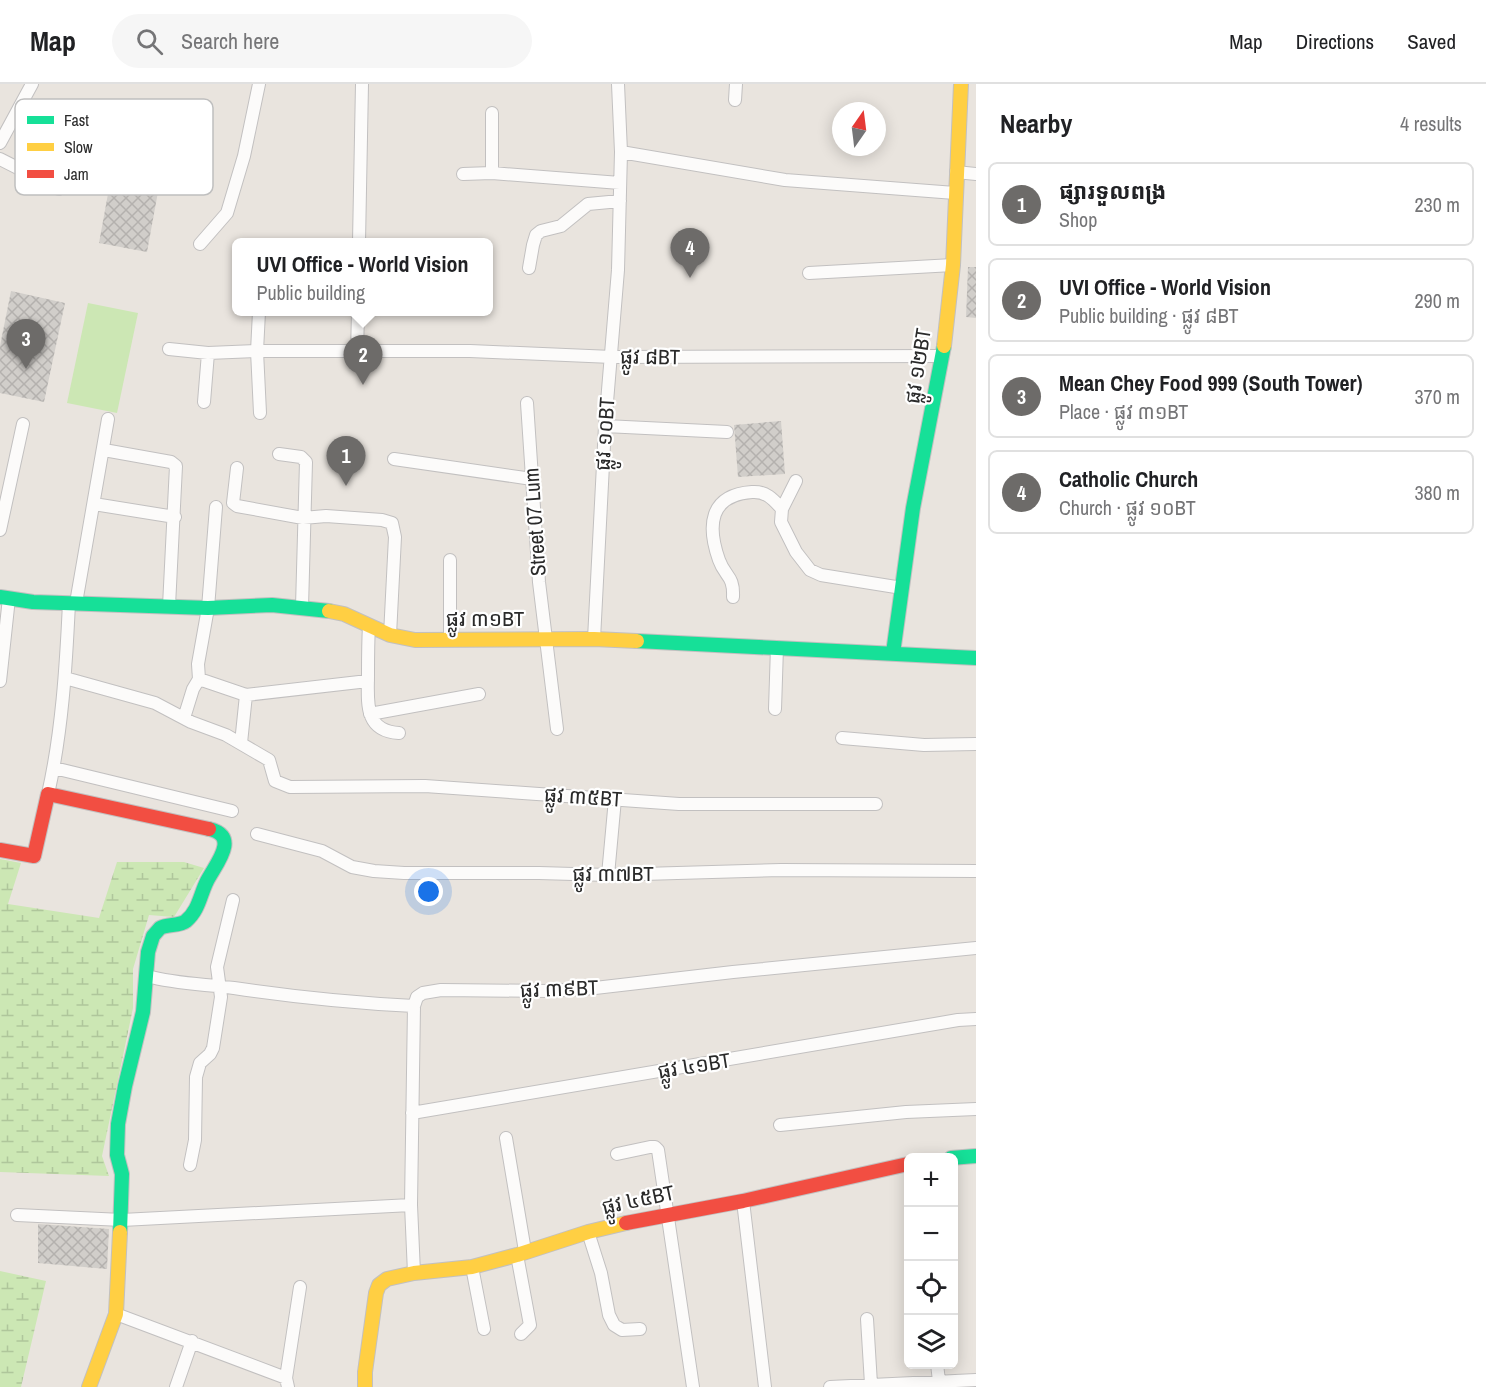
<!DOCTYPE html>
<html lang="en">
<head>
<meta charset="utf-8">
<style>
  body { margin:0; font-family:"Archivo Narrow","Noto Sans Khmer",sans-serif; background:#f6f6f6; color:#202124 }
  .controls { position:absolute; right:18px; bottom:18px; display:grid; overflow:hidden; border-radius:9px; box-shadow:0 3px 15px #0003 }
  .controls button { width:54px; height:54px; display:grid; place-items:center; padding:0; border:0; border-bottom:2px solid #e0e0e0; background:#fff; color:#202124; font:30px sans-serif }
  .compass { position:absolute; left:832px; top:18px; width:54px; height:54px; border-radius:50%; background:#fff; box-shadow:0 3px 15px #0003; rotate:14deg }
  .you { position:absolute; left:429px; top:808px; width:21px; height:21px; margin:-15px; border:4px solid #fff; border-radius:50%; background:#1a73e8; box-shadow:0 0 0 9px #1a73e833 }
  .badge { display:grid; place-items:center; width:39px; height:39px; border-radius:50%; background:#6d6b69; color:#fff; font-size:20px; font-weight:700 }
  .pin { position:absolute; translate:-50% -50px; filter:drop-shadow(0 2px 3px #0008) }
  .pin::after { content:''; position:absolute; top:32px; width:21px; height:18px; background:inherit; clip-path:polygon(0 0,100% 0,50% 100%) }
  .popup { position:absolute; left:232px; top:154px; width:261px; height:78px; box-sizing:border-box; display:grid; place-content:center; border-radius:9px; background:#fff; filter:drop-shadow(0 2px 4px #0005); font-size:20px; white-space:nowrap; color:#757577 }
  .popup b { font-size:22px; color:#202124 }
  .popup::after { content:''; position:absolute; left:50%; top:100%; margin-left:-12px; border:12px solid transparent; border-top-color:#fff }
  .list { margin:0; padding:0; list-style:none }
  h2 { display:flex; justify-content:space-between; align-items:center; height:78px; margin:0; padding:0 24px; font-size:26px }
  h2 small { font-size:20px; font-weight:400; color:#757577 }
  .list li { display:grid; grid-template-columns:39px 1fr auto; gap:18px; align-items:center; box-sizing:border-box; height:84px; margin:0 12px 12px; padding:0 12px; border:2px solid #e0e0e0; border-radius:9px }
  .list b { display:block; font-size:22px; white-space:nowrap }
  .list p { margin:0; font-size:20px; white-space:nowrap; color:#757577 }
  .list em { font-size:20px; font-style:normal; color:#757577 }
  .icon { flex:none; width:33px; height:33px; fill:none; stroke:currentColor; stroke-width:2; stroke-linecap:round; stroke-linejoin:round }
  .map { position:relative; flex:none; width:976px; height:1303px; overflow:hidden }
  header { display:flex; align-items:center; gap:36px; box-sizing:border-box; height:84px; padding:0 30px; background:#fff; border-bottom:2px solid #e0e0e0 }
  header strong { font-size:28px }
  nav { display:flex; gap:33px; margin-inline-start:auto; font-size:21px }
  .search { width:420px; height:54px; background:#f6f6f6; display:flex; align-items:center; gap:15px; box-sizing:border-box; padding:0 21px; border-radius:33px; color:#757577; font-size:22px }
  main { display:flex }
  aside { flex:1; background:#fff }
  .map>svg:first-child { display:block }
  .grass { fill:#cce7b4 }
  .wetland { fill:url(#wetland-marsh) }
  .building { fill:url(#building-cross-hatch) }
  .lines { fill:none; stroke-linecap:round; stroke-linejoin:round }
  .street-casing { stroke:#c2c0c0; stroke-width:14 }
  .fast-casing { stroke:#c2c0c0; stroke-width:16 }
  .slow-casing { stroke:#c2c0c0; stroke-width:16 }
  .jam-casing { stroke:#c2c0c0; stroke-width:16 }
  .street { stroke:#fcfbfa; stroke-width:12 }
  .fast { stroke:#16e098; stroke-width:14 }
  .slow { stroke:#ffcf43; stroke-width:14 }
  .jam { stroke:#f24e42; stroke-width:14 }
  .labels { text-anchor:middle; stroke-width:4.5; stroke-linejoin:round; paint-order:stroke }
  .street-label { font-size:21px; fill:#2a2a2a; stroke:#fff }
  .key { fill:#fff; stroke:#bfbfbf; stroke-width:1.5 }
  .key-label { font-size:16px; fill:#2a2a2a }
</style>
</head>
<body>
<header>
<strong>Map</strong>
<div class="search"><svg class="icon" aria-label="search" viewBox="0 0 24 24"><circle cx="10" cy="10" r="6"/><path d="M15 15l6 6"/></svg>Search here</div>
<nav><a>Map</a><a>Directions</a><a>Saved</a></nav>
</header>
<main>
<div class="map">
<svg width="976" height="1303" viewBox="0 0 976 1303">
  <defs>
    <pattern id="wetland-marsh" width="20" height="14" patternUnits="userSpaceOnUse" patternTransform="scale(1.5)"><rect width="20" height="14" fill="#cce7b4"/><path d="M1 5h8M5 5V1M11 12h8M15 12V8" fill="none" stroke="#afc69b"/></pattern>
    <pattern id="building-cross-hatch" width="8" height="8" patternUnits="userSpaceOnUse" patternTransform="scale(1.5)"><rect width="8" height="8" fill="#d1ceca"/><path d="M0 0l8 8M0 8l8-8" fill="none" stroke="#b4b1ae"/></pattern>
  </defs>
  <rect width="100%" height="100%" fill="#e9e4de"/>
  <path class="grass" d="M 88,219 L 138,229 L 117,329 L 67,319 Z"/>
  <path class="wetland" d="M 0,775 L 21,779 L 8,820 L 99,834 L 117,778 L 184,778 L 204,784 L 174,833 L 149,831 L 133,885 L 133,924 L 102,1072 L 109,1092 L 0,1088 Z
    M 0,1187 L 46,1197 L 21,1303 L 0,1303 Z"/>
  <path class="building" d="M 116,66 L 164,75 L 147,168 L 99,159 Z
    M 968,183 L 976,183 L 976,234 L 966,233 Z
    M 11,207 L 65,219 L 44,318 L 0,309 L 0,262 Z
    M 781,337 L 785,390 L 738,393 L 734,341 Z
    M 38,1140 L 109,1145 L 107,1185 L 38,1179 Z"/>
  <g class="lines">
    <defs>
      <path id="street" d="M 735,16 L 736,0
        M 492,29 L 492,89
        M 0,59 L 32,0
        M 621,68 L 785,96 L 955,109
        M 0,75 L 59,105
        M 956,88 L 976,90
        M 463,90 L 492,89 L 620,99
        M 359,158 L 362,0
        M 200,160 L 227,129 L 244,72 L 259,0
        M 529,184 L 533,161 L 536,151 L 541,147 L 561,142 L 588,120 L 620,117
        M 809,189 L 953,181
        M 259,228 L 257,267 L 260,329
        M 169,265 L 208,269 L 257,267 L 470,267 L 612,273 L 943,272
        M 357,269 L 358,228
        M 204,318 L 208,269
        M 527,319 L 539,498 L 557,645
        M 605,342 L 727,348
        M 104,366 L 171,378 L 176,382 L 169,522
        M 279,370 L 301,373 L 306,378 L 302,523
        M 394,375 L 532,395
        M 237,384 L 233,419 L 237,422 L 303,434 L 326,432 L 382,436 L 392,439 L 395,453 L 390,551
        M 796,397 L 782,425 L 781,438 L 796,468 L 810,486 L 821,491 L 902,504
        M 94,420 L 175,433
        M 216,423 L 208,524 L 198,580 L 199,595 L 246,611 L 368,597
        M 0,446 L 23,340
        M 733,513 C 734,491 725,493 719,476 C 707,442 709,411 752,408 C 766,407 773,415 782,425
        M 76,519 L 108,335
        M 369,542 C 368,559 368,574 368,590 C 368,617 363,647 399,649
        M 594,555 L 605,342 L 618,186 L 621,68 L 618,0
        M 450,556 L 450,476
        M 65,594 L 155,619 L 191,638 L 226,651 L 269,676 L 275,697 L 290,703 L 425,702 L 679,720 L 876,720
        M 0,597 L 9,514
        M 775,625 L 777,563
        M 370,630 L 479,610
        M 184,634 L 193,605 L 199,595
        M 842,654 L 924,661 L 976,660
        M 241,659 L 246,611
        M 54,684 L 232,727
        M 48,710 C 62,648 66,583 69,519
        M 257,750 L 322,767 L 352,783 L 374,787 L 404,789 L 539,789 L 608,791 L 781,786 L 976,787
        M 608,791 L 615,715
        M 147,892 C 176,900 204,900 234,904 C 294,913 353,919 414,922
        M 412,1029 L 958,936 L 976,935
        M 780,1041 L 906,1028 L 976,1025
        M 506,1054 L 525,1167
        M 617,1070 L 650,1063 L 655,1063 L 658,1066 L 693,1303
        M 190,1081 L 195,1056 L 196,993 L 200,979 L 210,970 L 213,964 L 221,913 L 217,883 L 233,816
        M 743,1117 L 765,1303
        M 17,1131 L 122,1136 L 411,1121
        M 588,1148 L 601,1189 L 609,1231 L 614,1241 L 622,1246 L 640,1245
        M 517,1171 L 530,1241 L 521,1250
        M 472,1183 L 484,1245
        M 414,1189 L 411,1121 L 414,922 L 417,913 L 423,909 L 441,906 L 550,907 L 595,904 L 733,888 L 976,864
        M 116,1230 L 286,1294
        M 867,1235 L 871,1300
        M 937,1280 L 939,1297
        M 176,1303 L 192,1257
        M 288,1303 L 286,1294 L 300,1203
        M 830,1303 L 976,1296"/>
      <path id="fast" d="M 0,513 L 33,518 L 208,524 L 272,521 L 329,527
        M 637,557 L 976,574
        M 893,569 L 913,424 L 944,262
        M 951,1074 L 976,1072
        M 120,1148 L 122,1090 L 117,1071 L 118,1040 L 125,1002 L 143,928 L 148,868 L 153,852 L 160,844 C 167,840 180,842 186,837 C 199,826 200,811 207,797 C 215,781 241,752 209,745"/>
      <path id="slow" d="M 944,262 L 953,181 L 961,0
        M 329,527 L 344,530 L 390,551 L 415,556 L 594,555 L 637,557
        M 89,1303 L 116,1230 L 120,1148
        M 365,1303 L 365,1288 L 376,1209 L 379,1201 L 387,1195 L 414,1189 L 472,1183 L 517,1171 L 588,1148 L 626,1139"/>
      <path id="jam" d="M 0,766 L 34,772 L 48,710 L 209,745
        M 626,1139 L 743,1117 L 908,1080"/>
    </defs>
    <use href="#street" class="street-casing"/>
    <use href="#fast" class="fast-casing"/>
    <use href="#slow" class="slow-casing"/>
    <use href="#jam" class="jam-casing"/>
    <use href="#street" class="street"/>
    <use href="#fast" class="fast"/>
    <use href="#slow" class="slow"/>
    <use href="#jam" class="jam"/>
  </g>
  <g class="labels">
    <g class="street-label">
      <text transform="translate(650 273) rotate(1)" y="7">ផ្លូវ ៨BT</text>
      <text transform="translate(918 282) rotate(-81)" y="7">ផ្លូវ ១២BT</text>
      <text transform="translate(605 350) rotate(-86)" y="7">ផ្លូវ ១០BT</text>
      <text transform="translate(535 438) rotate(-94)" y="7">Street 07 Lum</text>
      <text x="485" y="542">ផ្លូវ ៣១BT</text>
      <text transform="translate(583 713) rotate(4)" y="7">ផ្លូវ ៣៥BT</text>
      <text x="613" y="797">ផ្លូវ ៣៧BT</text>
      <text transform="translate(559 905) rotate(-2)" y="7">ផ្លូវ ៣៩BT</text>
      <text transform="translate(694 982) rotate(-9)" y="7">ផ្លូវ ៤១BT</text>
      <text transform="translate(638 1116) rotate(-12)" y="7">ផ្លូវ ៤៥BT</text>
    </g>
  </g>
  <rect x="15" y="15" width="198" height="96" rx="9" class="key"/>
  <rect x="27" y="32" width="27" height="8" fill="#16e098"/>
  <rect x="27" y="59" width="27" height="8" fill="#ffcf43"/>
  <rect x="27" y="86" width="27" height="8" fill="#f24e42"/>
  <g class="key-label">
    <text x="64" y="42">Fast</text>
    <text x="64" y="69">Slow</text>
    <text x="64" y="96">Jam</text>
  </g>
</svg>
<div class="controls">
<button>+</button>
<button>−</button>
<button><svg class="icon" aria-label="locate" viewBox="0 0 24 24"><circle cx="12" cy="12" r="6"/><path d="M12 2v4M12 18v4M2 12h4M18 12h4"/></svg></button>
<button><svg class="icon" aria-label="layers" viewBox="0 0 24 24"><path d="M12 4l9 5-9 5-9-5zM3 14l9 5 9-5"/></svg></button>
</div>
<svg class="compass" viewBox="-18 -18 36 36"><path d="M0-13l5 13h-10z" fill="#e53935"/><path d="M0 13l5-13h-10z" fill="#757577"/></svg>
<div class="you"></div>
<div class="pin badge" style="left:346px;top:402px">1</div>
<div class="pin badge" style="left:363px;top:301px">2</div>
<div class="popup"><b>UVI Office - World Vision</b>Public building</div>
<div class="pin badge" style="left:26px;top:285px">3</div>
<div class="pin badge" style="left:690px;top:194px">4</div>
</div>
<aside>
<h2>Nearby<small>4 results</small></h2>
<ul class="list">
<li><span class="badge">1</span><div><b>ផ្សារទួលពង្រ</b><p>Shop</p></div><em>230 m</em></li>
<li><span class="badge">2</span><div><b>UVI Office - World Vision</b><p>Public building · ផ្លូវ ៨BT</p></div><em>290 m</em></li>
<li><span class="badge">3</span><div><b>Mean Chey Food 999 (South Tower)</b><p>Place · ផ្លូវ ៣១BT</p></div><em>370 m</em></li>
<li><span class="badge">4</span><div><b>Catholic Church</b><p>Church · ផ្លូវ ១០BT</p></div><em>380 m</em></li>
</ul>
</aside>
</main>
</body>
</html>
